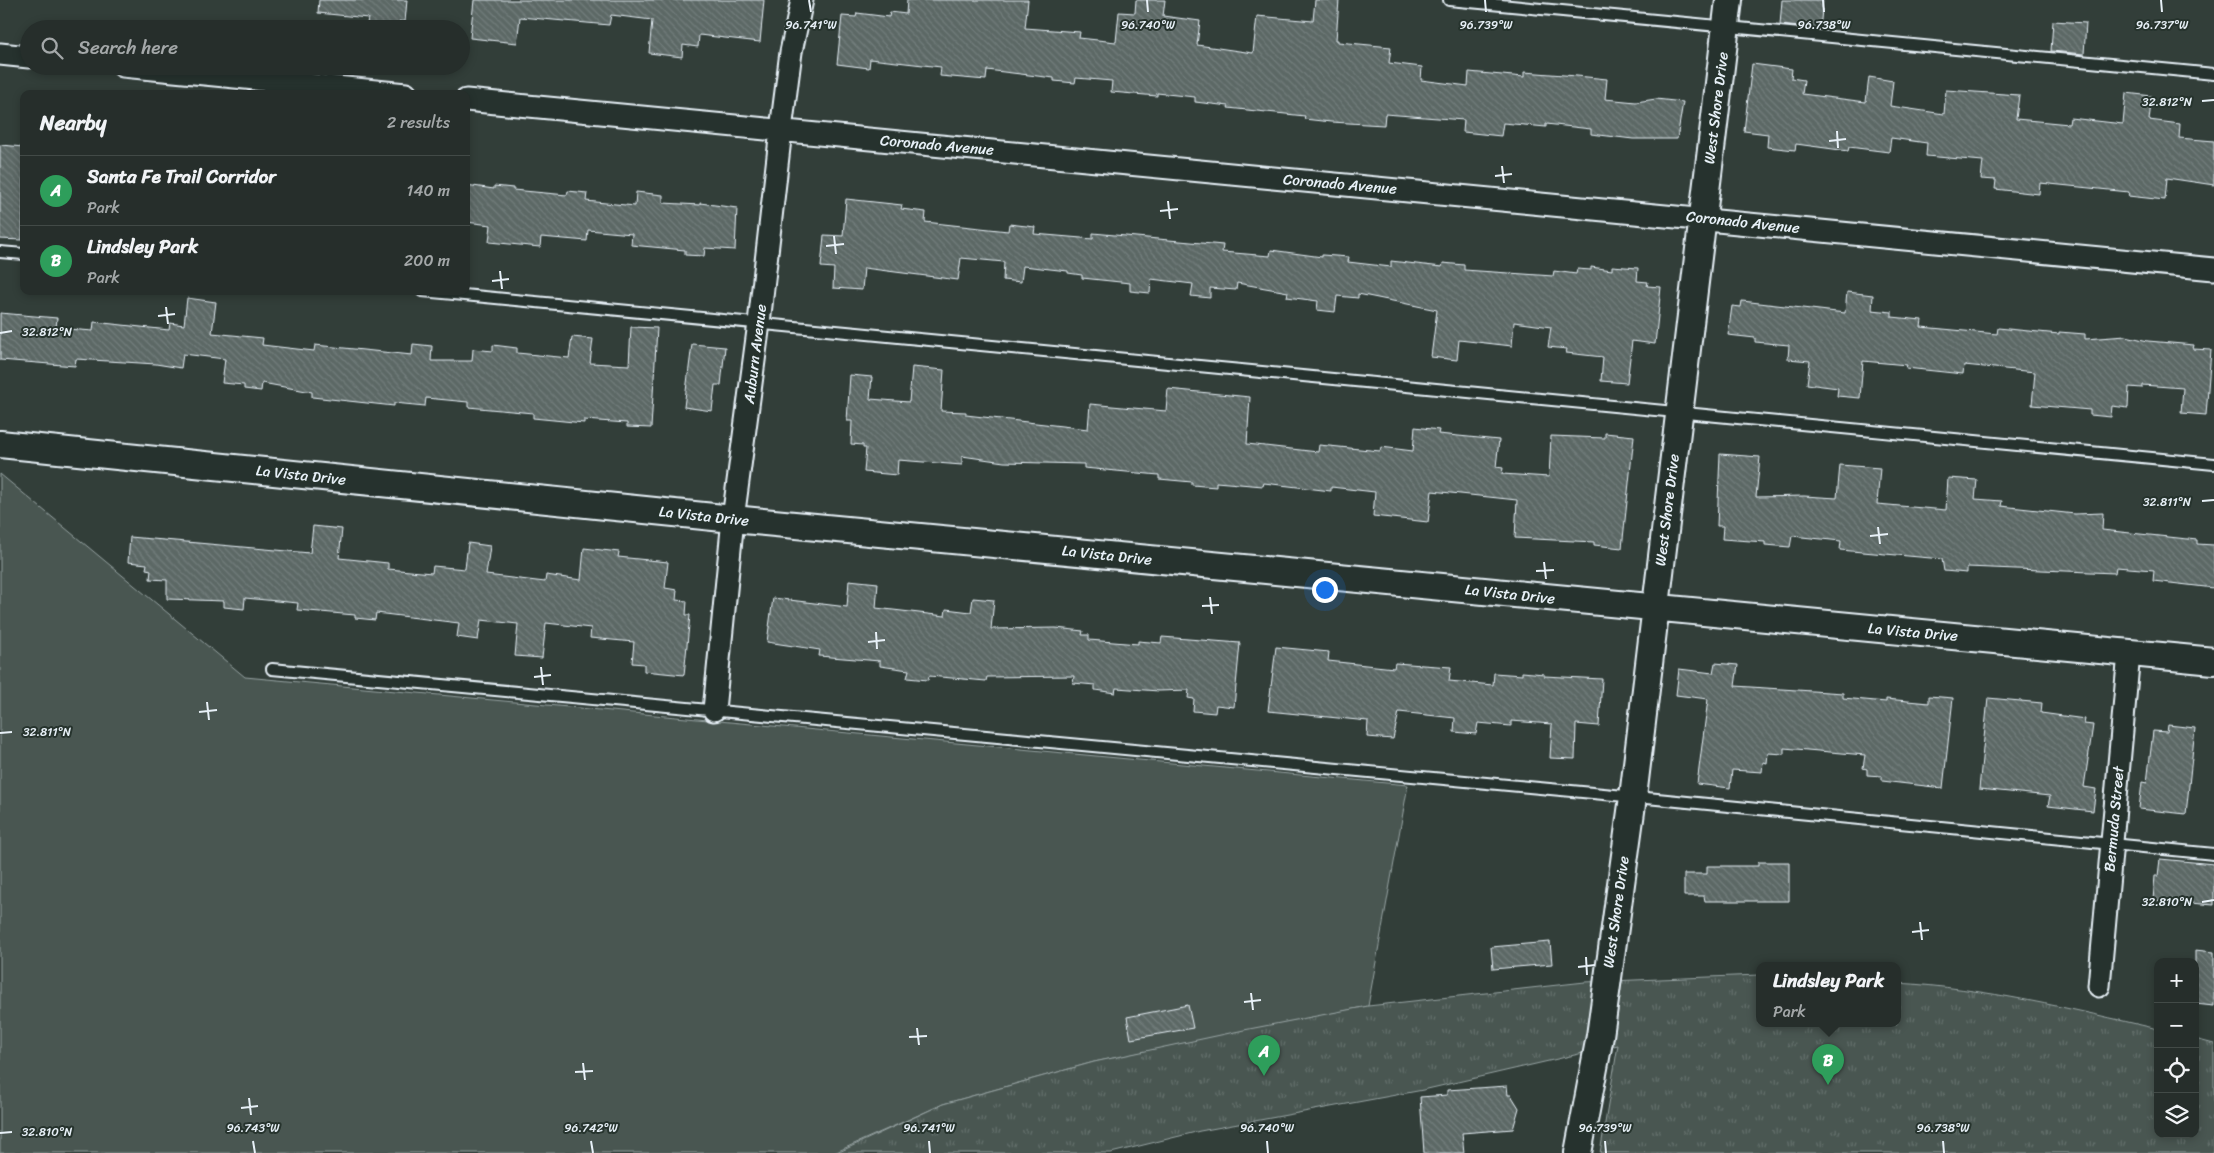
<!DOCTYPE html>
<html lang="en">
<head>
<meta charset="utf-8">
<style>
  body { margin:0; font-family:Sriracha,sans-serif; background:#323a37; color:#f1f3f6 }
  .controls { position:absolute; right:15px; bottom:15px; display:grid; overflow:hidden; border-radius:10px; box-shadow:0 2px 8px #0003 }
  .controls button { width:45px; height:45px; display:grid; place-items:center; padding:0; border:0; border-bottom:1px solid #424a47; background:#262e2b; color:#f1f3f6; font:25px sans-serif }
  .you { position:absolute; left:1324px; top:589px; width:18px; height:18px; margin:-12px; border:4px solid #fff; border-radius:50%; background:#1a73e8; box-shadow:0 0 0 8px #1a73e833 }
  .badge { display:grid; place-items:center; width:32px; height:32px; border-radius:50%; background:#ffd166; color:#fff; font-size:16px; font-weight:700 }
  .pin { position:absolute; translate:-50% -41px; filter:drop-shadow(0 1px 2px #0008) }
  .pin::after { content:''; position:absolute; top:26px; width:18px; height:15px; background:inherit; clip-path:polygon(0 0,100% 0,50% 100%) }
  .popup { position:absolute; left:1756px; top:962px; width:145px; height:65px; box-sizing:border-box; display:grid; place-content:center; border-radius:10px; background:#262e2b; filter:drop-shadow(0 1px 4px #0005); font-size:16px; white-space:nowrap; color:#a4a8a9 }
  .popup b { font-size:19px; color:#f1f3f6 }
  .popup::after { content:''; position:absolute; left:50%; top:100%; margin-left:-10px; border:10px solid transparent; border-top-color:#262e2b }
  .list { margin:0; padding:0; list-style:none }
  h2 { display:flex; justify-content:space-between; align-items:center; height:65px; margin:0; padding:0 20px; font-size:21px }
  h2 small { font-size:16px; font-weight:400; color:#a4a8a9 }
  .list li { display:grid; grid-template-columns:32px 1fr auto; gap:15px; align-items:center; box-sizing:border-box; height:70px; padding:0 20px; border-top:1px solid #424a47 }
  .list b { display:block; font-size:19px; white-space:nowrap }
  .list p { margin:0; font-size:16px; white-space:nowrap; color:#a4a8a9 }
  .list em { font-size:16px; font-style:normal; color:#a4a8a9 }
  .icon { flex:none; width:28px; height:28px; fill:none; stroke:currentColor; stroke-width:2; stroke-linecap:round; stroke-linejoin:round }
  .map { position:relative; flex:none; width:2214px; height:1153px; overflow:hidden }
  .search { position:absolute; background:#262e2b; box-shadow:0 2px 8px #0003; left:20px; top:20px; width:450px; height:55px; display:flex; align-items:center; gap:12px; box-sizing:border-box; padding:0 18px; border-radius:28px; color:#a4a8a9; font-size:19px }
  .panel { position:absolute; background:#262e2b; box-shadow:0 2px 8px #0003; left:20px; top:90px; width:450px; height:205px; border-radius:10px }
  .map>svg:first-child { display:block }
  .grass { fill:#495651; stroke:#98a4a4 }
  .park { fill:url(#park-tufts); stroke:#98a4a4 }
  .building { fill:url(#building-back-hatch); stroke:#e8f1f8 }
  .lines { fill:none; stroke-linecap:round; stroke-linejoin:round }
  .service-casing { stroke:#e8f1f8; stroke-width:14 }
  .minor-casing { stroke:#e8f1f8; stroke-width:25 }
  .tertiary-casing { stroke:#e8f1f8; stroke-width:30 }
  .service { stroke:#26332d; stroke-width:10 }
  .minor { stroke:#26332d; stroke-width:21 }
  .tertiary { stroke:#26332d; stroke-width:26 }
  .ticks { fill:none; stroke:#e8f1f8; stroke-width:2 }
  .labels { text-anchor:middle; stroke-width:4; stroke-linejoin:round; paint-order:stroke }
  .street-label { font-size:15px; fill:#e8f1f8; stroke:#26332d }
  .ticks-label { font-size:12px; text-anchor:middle; fill:#e8f1f8; stroke:#26332d; stroke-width:4; stroke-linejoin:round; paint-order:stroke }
</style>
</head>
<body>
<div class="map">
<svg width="2214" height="1153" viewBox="0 0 2214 1153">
  <defs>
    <pattern id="park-tufts" width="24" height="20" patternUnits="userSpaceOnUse" patternTransform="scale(1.25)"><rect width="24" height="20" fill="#495651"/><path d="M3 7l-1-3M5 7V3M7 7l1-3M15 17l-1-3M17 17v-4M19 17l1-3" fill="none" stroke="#636f6b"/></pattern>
    <pattern id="building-back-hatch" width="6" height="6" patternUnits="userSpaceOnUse" patternTransform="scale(1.25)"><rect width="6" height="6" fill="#5c6865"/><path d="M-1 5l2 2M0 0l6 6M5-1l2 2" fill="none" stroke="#737e7c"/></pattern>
  </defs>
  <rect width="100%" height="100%" fill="#323e39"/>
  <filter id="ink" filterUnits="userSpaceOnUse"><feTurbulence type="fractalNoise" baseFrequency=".02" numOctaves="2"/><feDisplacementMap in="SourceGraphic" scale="10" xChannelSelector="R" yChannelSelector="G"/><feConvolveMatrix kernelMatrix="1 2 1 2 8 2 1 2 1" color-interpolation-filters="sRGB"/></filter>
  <g filter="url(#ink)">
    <path class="grass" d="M 0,474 L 245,677 L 1408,785 L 1368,1006 L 1094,1062 L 943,1104 L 834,1153 L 0,1153 Z"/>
    <path class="park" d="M 1759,975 L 1759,1024 L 1897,1024 L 1897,983 C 1985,988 2072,1009 2158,1029 L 2158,1134 L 2195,1134 L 2195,1039 L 2214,1044 L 2214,1153 L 1600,1153 L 1618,1045 L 1423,1090 L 1200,1131 L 1111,1153 L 837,1153 L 943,1104 L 1094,1062 L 1244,1030 L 1368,1006 L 1585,982 Z"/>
    <path class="building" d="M 319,0 L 407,0 L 405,22 L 399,21 L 398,29 L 366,29 L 368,18 L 318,13 Z
      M 474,0 L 764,0 L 760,42 L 699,35 L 698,47 L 683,45 L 682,57 L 649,53 L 652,20 L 611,15 L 609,25 L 520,17 L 517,43 L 470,38 Z
      M 907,0 L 1028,0 L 1025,28 L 1080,32 L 1079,38 L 1116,42 L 1119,12 L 1135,13 L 1136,0 L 1165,0 L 1163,16 L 1200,21 L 1197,45 L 1253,53 L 1257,16 L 1313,21 L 1315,0 L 1339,0 L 1336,40 L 1338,40 L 1338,42 L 1391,47 L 1389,63 L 1422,67 L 1421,80 L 1468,86 L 1469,72 L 1524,77 L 1524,72 L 1577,76 L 1607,79 L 1605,99 L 1636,102 L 1656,99 L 1683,102 L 1677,139 L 1633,139 L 1591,134 L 1591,129 L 1546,124 L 1546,127 L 1503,123 L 1501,136 L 1463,132 L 1464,120 L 1385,114 L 1384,125 L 1331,122 L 1304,119 L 1305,116 L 1228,108 L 1229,106 L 1195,102 L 1195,97 L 1157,93 L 1157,96 L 1111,92 L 1112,81 L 1076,78 L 1075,83 L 1054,81 L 1054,78 L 987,70 L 986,80 L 940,76 L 941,67 L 870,59 L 869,68 L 837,64 L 842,16 L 856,17 L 857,13 L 889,17 L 890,12 L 906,14 Z
      M 1782,0 L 1823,0 L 1820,29 L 1780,25 Z
      M 2053,21 L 2086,23 L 2084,54 L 2051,51 Z
      M 1752,64 L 1792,69 L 1791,78 L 1804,80 L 1802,94 L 1866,102 L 1869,77 L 1893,81 L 1890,106 L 1944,114 L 1946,90 L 2019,95 L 2016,119 L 2069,124 L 2070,118 L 2123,124 L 2126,93 L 2152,96 L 2149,120 L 2180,124 L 2179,138 L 2214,141 L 2214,185 L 2167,178 L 2165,200 L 2128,196 L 2129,192 L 2040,183 L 2039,194 L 1995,189 L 1996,180 L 1981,179 L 1983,161 L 1926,156 L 1927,143 L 1891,138 L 1889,152 L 1849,147 L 1848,151 L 1796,144 L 1795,150 L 1767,147 L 1768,134 L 1744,131 Z
      M 0,145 L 24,147 L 22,240 L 0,239 Z
      M 466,185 L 494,189 L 494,186 L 513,188 L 513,190 L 567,195 L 568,191 L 587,193 L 586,201 L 635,206 L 636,192 L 663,195 L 663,203 L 700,205 L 700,203 L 737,208 L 735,250 L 705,248 L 704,256 L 685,255 L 685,250 L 631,245 L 632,234 L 588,230 L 587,241 L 541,237 L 540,247 L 489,242 L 491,225 L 466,222 Z
      M 846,199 L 902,205 L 901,209 L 926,212 L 925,222 L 1008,231 L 1009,224 L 1035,227 L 1034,234 L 1093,239 L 1093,233 L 1223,245 L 1222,252 L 1270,256 L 1271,250 L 1322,257 L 1322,255 L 1349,257 L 1348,262 L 1391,267 L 1391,261 L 1442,267 L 1443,263 L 1464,265 L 1464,270 L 1553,276 L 1554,271 L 1576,274 L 1577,269 L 1591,270 L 1591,267 L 1612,270 L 1612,266 L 1638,268 L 1637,281 L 1648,282 L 1647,286 L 1661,287 L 1655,344 L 1632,341 L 1627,383 L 1601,381 L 1603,357 L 1566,353 L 1567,349 L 1548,347 L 1551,327 L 1514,322 L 1512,346 L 1459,340 L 1457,360 L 1431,357 L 1437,310 L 1358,294 L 1358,298 L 1337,296 L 1335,312 L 1317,310 L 1318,301 L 1287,297 L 1288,292 L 1237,283 L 1236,290 L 1210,288 L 1210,298 L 1191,296 L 1193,284 L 1151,279 L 1150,293 L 1130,291 L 1130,283 L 1082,278 L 1082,275 L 1068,273 L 1068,271 L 1023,266 L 1021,282 L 1003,280 L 1004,262 L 961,258 L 958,280 L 864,268 L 862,290 L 833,288 L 834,268 L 821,267 L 824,235 L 843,236 Z
      M 1847,292 L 1873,295 L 1872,310 L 1892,312 L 1892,317 L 1922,320 L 1921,327 L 1997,334 L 1998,328 L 2059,334 L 2059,332 L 2085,334 L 2085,339 L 2126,336 L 2148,341 L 2194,345 L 2193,349 L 2211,350 L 2206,415 L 2181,413 L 2183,388 L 2142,385 L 2142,388 L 2129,387 L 2128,408 L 2112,406 L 2111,417 L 2090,415 L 2090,410 L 2032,405 L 2035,372 L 1964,365 L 1963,374 L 1906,368 L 1907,365 L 1863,361 L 1860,398 L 1837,396 L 1838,388 L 1807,384 L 1810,361 L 1788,359 L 1789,345 L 1755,342 L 1755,338 L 1728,335 L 1732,306 L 1741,307 L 1742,301 L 1845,313 Z
      M 187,298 L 216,302 L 212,333 L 263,338 L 262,345 L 314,351 L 315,345 L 412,355 L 413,344 L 432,346 L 431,361 L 472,361 L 473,349 L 493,351 L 493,345 L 517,348 L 517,353 L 569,358 L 572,337 L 593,339 L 590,363 L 629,365 L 631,327 L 657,328 L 651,428 L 627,427 L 627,423 L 584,420 L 584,423 L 533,418 L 533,413 L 468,407 L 468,402 L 426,398 L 425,406 L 394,403 L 394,406 L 312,397 L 312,392 L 262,383 L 261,391 L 244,389 L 244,385 L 222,383 L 225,359 L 183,354 L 181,368 L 156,364 L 76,359 L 75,366 L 0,360 L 0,313 L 57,318 L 56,328 L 93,331 L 94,322 L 169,330 L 170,323 L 184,325 Z
      M 692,344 L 725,347 L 721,385 L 715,385 L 712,411 L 684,407 Z
      M 912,367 L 944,370 L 941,411 L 966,412 L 966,415 L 1088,429 L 1090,404 L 1166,411 L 1168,389 L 1250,397 L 1247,444 L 1318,452 L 1319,445 L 1380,451 L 1381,447 L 1413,451 L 1415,427 L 1439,430 L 1438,434 L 1499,440 L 1496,467 L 1503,468 L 1502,474 L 1549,477 L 1551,436 L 1605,438 L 1605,433 L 1634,436 L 1622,548 L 1594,545 L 1594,542 L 1515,538 L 1517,500 L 1432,491 L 1428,522 L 1373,516 L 1375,492 L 1331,487 L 1331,491 L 1264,483 L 1263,486 L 1216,482 L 1216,487 L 1192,485 L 1192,482 L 1159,479 L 1159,475 L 1084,468 L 1084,464 L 1004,462 L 962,456 L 962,465 L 898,460 L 897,475 L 864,472 L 866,448 L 863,448 L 863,445 L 851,444 L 852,421 L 847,421 L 850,375 L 872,377 L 870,399 L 909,402 Z
      M 1720,454 L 1760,457 L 1756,497 L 1804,496 L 1837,498 L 1840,465 L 1880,468 L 1877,504 L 1946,510 L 1948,478 L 1977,480 L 1975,499 L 2002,501 L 2001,506 L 2075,514 L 2103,513 L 2102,530 L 2197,540 L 2197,544 L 2214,545 L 2214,588 L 2153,581 L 2154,570 L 2116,567 L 2115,573 L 1967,567 L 1967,573 L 1944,571 L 1942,559 L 1840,550 L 1841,541 L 1792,536 L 1790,547 L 1765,545 L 1765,542 L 1722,539 L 1723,526 L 1717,526 Z
      M 313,526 L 342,529 L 339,558 L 388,563 L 388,569 L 432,573 L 433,566 L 465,569 L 468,543 L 490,546 L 486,575 L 545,582 L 546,575 L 581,580 L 584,548 L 619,552 L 618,557 L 668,562 L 665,588 L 677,590 L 676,600 L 687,601 L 686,615 L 690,615 L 684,675 L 644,671 L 644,664 L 632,663 L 634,642 L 590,638 L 591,628 L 546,623 L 542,658 L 515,656 L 518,624 L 481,620 L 478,640 L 457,637 L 459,623 L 376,613 L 375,620 L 355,618 L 355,615 L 297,610 L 298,603 L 245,598 L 244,609 L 224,607 L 224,601 L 167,599 L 167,580 L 150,579 L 151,570 L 146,569 L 147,564 L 128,562 L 130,537 L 310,553 Z
      M 849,580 L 878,583 L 876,608 L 945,616 L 946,609 L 971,612 L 973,598 L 994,600 L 991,629 L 1056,628 L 1083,631 L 1082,635 L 1089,635 L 1089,640 L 1138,644 L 1138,641 L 1161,643 L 1162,637 L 1240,643 L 1234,707 L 1216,705 L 1215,713 L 1193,711 L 1194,699 L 1188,698 L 1189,690 L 1159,691 L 1116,688 L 1115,693 L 1095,690 L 1095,685 L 1073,683 L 1074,676 L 987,677 L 986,681 L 929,676 L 928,680 L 907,678 L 909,670 L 880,666 L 880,661 L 819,656 L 820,650 L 767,642 L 773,598 L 847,607 Z
      M 1276,647 L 1329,652 L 1328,661 L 1394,668 L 1395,663 L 1451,667 L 1449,681 L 1493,685 L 1494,673 L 1522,675 L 1522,672 L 1544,674 L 1544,676 L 1602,679 L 1599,726 L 1576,724 L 1575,759 L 1550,758 L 1552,724 L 1511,721 L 1511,726 L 1478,723 L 1476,734 L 1454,732 L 1455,718 L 1399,712 L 1393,739 L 1367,737 L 1368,721 L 1268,711 Z
      M 1715,663 L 1738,665 L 1735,686 L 1843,693 L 1843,698 L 1886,702 L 1886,699 L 1929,703 L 1929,696 L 1953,698 L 1943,788 L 1882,781 L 1882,776 L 1867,775 L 1867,769 L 1863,768 L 1865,755 L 1784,748 L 1784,754 L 1768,753 L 1767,763 L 1763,762 L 1762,772 L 1732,770 L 1730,788 L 1697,784 L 1708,699 L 1676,695 L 1679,669 L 1713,673 Z
      M 1988,698 L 2042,703 L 2041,713 L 2085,719 L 2084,724 L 2093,725 L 2084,787 L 2096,789 L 2093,811 L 2048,806 L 2050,796 L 1979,789 Z
      M 2168,725 L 2195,728 L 2186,814 L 2139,809 L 2142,782 L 2147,783 L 2153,731 L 2167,732 Z
      M 2160,859 L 2214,864 L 2214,905 L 2153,900 L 2155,876 L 2158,876 Z
      M 1758,862 L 1789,862 L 1789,901 L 1705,901 L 1704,896 L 1684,896 L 1684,874 L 1707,874 L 1707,866 L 1758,866 Z
      M 1550,942 L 1552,964 L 1493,969 L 1491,947 Z
      M 2195,950 L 2214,952 L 2214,1006 L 2195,1004 Z
      M 1188,1005 L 1193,1028 L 1131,1039 L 1127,1017 Z
      M 1507,1086 L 1508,1095 L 1511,1095 L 1519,1108 L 1513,1129 L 1462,1133 L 1464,1153 L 1424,1153 L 1420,1097 L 1447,1095 L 1447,1090 Z"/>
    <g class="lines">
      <defs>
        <path id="service" d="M 1449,0 L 2214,74
          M 0,252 L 24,254
          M 422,291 L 2214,464
          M 272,669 L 1657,799 L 2214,854"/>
        <path id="minor" d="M 0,54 L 29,57
          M 123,66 L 406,94
          M 466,100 L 2214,269
          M 714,710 L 733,519 L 759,323 L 781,130 L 791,52 L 802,0
          M 2099,986 L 2129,653"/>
        <path id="tertiary" d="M 0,444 L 733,519 L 2214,661
          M 1578,1153 L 1600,1036 L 1633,797 L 1729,0"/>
      </defs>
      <use href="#service" class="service-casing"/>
      <use href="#minor" class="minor-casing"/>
      <use href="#tertiary" class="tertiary-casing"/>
      <use href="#service" class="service"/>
      <use href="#minor" class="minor"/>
      <use href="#tertiary" class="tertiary"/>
    </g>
  </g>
  <path class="ticks" d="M 809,0 L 811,12M 1147,0 L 1148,12M 1485,0 L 1486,12M 1823,0 L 1824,12M 2161,0 L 2162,12M 2202,101 L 2214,100M 1837,131 L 1838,148M 1829,141 L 1846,139M 1502,166 L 1504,183M 1495,176 L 1512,174M 1168,201 L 1170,219M 1160,211 L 1178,209M 834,236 L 836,254M 826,246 L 844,244M 500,271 L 502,289M 492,281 L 509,279M 166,307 L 168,324M 158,316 L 175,314M 0,333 L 12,331M 2202,501 L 2214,500M 1878,527 L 1880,544M 1870,536 L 1888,534M 1544,562 L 1546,579M 1536,571 L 1554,570M 1210,597 L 1212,614M 1202,606 L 1219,605M 876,632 L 877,649M 868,642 L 885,640M 541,667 L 543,685M 534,677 L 551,675M 207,702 L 209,720M 199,712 L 217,710M 0,733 L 12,732M 2202,902 L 2214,900M 1920,922 L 1922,940M 1912,932 L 1929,930M 1586,957 L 1587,975M 1578,967 L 1595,965M 1251,993 L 1253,1010M 1244,1002 L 1261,1000M 917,1028 L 919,1045M 909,1037 L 927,1036M 583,1063 L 585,1080M 575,1072 L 593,1071M 249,1098 L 251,1115M 241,1108 L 258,1106M 0,1133 L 12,1132M 253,1141 L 255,1153M 591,1141 L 593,1153M 929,1141 L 930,1153M 1267,1141 L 1268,1153M 1605,1141 L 1606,1153M 1943,1141 L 1944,1153"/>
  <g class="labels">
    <g class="street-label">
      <text transform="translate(1716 108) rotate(-83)" y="5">West Shore Drive</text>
      <text transform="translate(937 145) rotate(5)" y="5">Coronado Avenue</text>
      <text transform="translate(1340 184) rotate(5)" y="5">Coronado Avenue</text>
      <text transform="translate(1743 222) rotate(6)" y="5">Coronado Avenue</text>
      <text transform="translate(755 354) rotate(-83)" y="5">Auburn Avenue</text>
      <text transform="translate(301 475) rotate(6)" y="5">La Vista Drive</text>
      <text transform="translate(1667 510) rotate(-83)" y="5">West Shore Drive</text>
      <text transform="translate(704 516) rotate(6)" y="5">La Vista Drive</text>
      <text transform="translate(1107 555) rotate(6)" y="5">La Vista Drive</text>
      <text transform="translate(1510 594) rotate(6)" y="5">La Vista Drive</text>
      <text transform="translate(1913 632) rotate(5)" y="5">La Vista Drive</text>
      <text transform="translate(2114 819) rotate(-85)" y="5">Bermuda Street</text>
      <text transform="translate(1616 912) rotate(-82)" y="5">West Shore Drive</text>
    </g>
  </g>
  <g class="ticks-label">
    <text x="811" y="29">96.741°W</text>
    <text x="1148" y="29">96.740°W</text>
    <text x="1486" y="29">96.739°W</text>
    <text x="1824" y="29">96.738°W</text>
    <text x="2162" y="29">96.737°W</text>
    <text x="2167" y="106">32.812°N</text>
    <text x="47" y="336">32.812°N</text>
    <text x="2167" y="506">32.811°N</text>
    <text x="47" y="736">32.811°N</text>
    <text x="2167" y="906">32.810°N</text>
    <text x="253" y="1132">96.743°W</text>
    <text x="591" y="1132">96.742°W</text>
    <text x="929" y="1132">96.741°W</text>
    <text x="1267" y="1132">96.740°W</text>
    <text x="1605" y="1132">96.739°W</text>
    <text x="1943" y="1132">96.738°W</text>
    <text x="47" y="1136">32.810°N</text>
  </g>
</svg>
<div class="controls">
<button>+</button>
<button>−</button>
<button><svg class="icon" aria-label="locate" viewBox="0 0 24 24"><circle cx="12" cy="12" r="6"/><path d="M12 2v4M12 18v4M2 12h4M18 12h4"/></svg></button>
<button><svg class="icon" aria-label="layers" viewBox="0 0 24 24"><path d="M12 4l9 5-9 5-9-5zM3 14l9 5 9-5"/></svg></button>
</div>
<div class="you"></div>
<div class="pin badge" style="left:1264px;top:1076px;background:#2e9e5b">A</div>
<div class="pin badge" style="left:1828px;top:1085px;background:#2e9e5b">B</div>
<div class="popup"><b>Lindsley Park</b>Park</div>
<div class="search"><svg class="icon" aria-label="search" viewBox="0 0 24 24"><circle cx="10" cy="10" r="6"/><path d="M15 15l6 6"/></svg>Search here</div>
<section class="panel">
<h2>Nearby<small>2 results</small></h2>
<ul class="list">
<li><span class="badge" style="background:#2e9e5b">A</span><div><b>Santa Fe Trail Corridor</b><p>Park</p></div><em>140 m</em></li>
<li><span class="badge" style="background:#2e9e5b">B</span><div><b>Lindsley Park</b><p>Park</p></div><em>200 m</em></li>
</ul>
</section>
</div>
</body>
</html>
